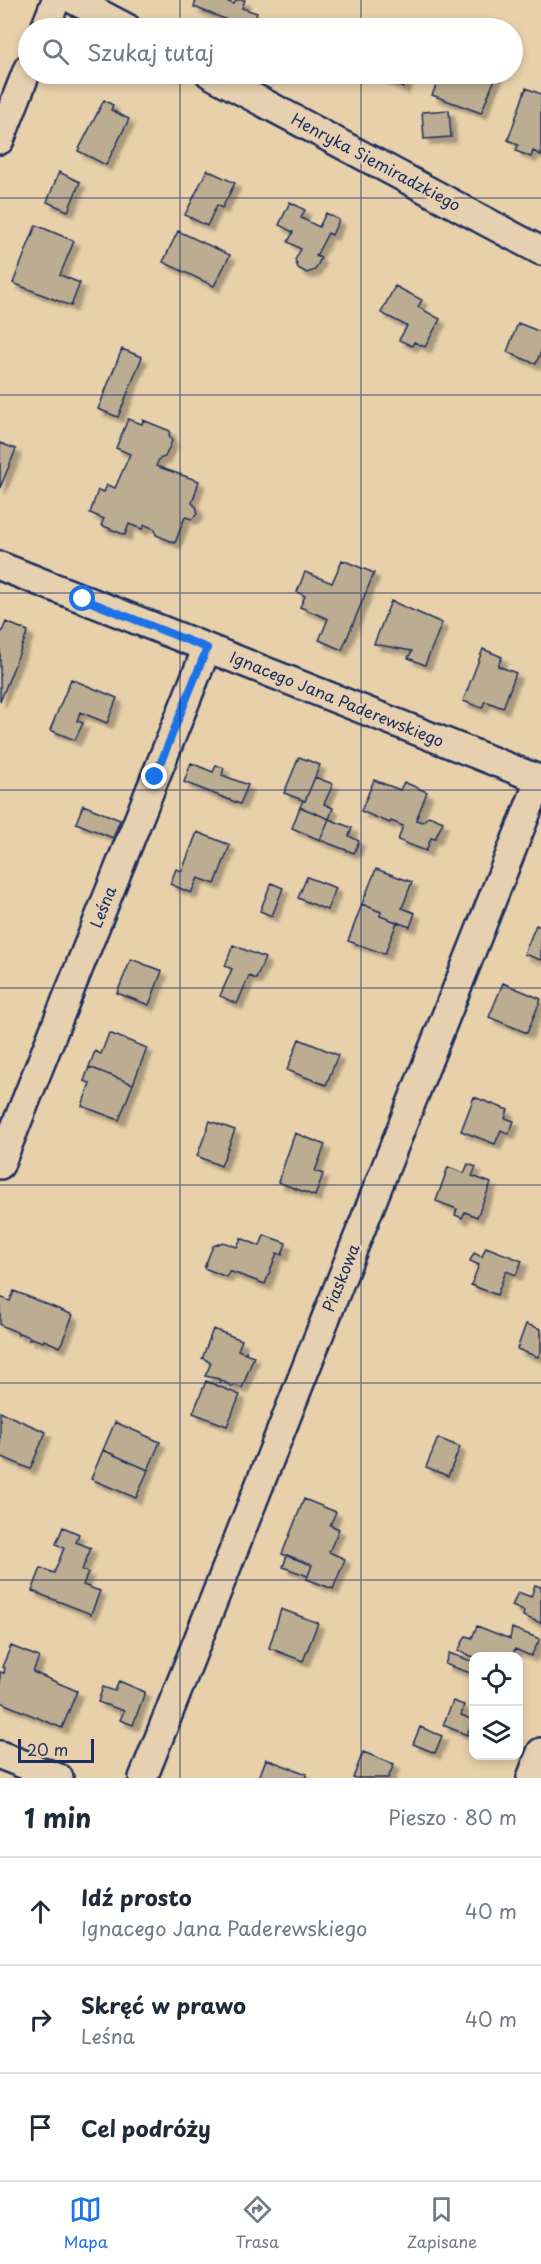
<!DOCTYPE html>
<html lang="pl">
<head>
<meta charset="utf-8">
<style>
  body { margin:0; font-family:"Playpen Sans",sans-serif; background:#f6f6f7; color:#1f2937 }
  .controls { position:absolute; right:18px; bottom:18px; display:grid; overflow:hidden; border-radius:12px; box-shadow:0 3px 9px #0003 }
  .controls button { width:54px; height:54px; display:grid; place-items:center; padding:0; border:0; border-bottom:2px solid #e0e1e3; background:#fff; color:#1f2937; font:30px sans-serif }
  .scale { position:absolute; left:18px; bottom:15px; width:76px; box-sizing:border-box; padding-left:6px; border:3px solid #1b2f5e; border-top:0; font-size:16px; line-height:21px; white-space:nowrap; color:#1b2f5e; -webkit-text-stroke:4px #e7d0b0; paint-order:stroke }
  .stop { position:absolute; width:18px; height:18px; margin:-14px; border:4px solid #1a73e8; border-radius:50%; background:#fff }
  .stop.end { background:#1a73e8; border-color:#fff; box-shadow:0 2px 6px #0008 }
  .list { margin:0; padding:0; list-style:none }
  h2 { display:flex; justify-content:space-between; align-items:center; height:78px; margin:0; padding:0 24px; font-size:26px }
  h2 small { font-size:20px; font-weight:400; color:#747a83 }
  .list li { display:grid; grid-template-columns:39px 1fr auto; gap:18px; align-items:center; box-sizing:border-box; height:108px; padding:0 24px; border-top:2px solid #e0e1e3 }
  .list b { display:block; font-size:22px; white-space:nowrap }
  .list p { margin:0; font-size:20px; white-space:nowrap; color:#747a83 }
  .list em { font-size:20px; font-style:normal; color:#747a83 }
  .icon { flex:none; width:33px; height:33px; fill:none; stroke:currentColor; stroke-width:2; stroke-linecap:round; stroke-linejoin:round }
  .map { position:relative; flex:none; width:541px; height:1778px; overflow:hidden }
  .search { position:absolute; background:#fff; box-shadow:0 3px 9px #0003; left:18px; right:18px; top:18px; height:66px; display:flex; align-items:center; gap:15px; box-sizing:border-box; padding:0 21px; border-radius:33px; color:#747a83; font-size:22px }
  .sheet { height:402px; background:#fff }
  nav { display:flex; justify-content:space-around; align-items:center; box-sizing:border-box; height:84px; border-top:2px solid #e0e1e3; background:#fff; font-size:16px; color:#747a83 }
  nav a { display:grid; justify-items:center; gap:3px }
  nav .on { color:#1a73e8 }
  .map>svg:first-child { display:block }
  .building { fill:#bcac91; stroke:#1b2f5e; stroke-width:1.5; filter:url(#shadow) }
  .lines { fill:none; stroke-linecap:round; stroke-linejoin:round }
  .minor-casing { stroke:#1b2f5e; stroke-width:32 }
  .minor { stroke:#e7d0b0; stroke-width:27 }
  .route { stroke:#1a73e8; stroke-width:8 }
  .grid { fill:none; stroke:#1b2f5e; stroke-width:1.5; stroke-opacity:0.55 }
  .labels { text-anchor:middle; stroke-width:5; stroke-linejoin:round; paint-order:stroke }
  .street-label { font-size:16px; fill:#1b2f5e; stroke:#e7d0b0 }
</style>
</head>
<body>
<div class="map">
<svg width="541" height="1778" viewBox="0 0 541 1778">
  <defs>
    <filter id="shadow"><feDropShadow dx="5.5" dy="5.5" stdDeviation="1.5" flood-color="#0004"/></filter>
  </defs>
  <rect width="100%" height="100%" fill="#e8d0ab"/>
  <filter id="ink" filterUnits="userSpaceOnUse"><feTurbulence type="fractalNoise" baseFrequency=".0167" numOctaves="2"/><feDisplacementMap in="SourceGraphic" scale="12" xChannelSelector="R" yChannelSelector="G"/><feConvolveMatrix kernelMatrix="1 2 1 2 8 2 1 2 1" color-interpolation-filters="sRGB"/></filter>
  <g filter="url(#ink)">
    <path class="building" d="M 196,0 L 223,0 L 234,4 L 236,0 L 245,0 L 242,8 L 257,13 L 252,28 L 248,28 L 194,7 Z
      M 384,74 L 409,74 L 403,88 L 382,78 Z
      M 441,74 L 497,74 L 481,113 L 432,95 Z
      M 526,88 L 541,94 L 541,155 L 533,151 L 531,157 L 516,151 L 518,145 L 508,140 Z
      M 104,100 L 113,105 L 111,110 L 129,119 L 106,165 L 78,151 Z
      M 449,110 L 451,137 L 424,139 L 422,112 Z
      M 207,170 L 235,183 L 222,208 L 217,205 L 207,226 L 185,215 Z
      M 59,172 L 80,182 L 68,211 L 47,202 Z
      M 290,202 L 305,210 L 301,218 L 319,227 L 326,213 L 339,220 L 332,235 L 328,233 L 316,256 L 321,258 L 315,270 L 307,273 L 298,268 L 295,260 L 301,249 L 288,242 L 293,232 L 279,225 Z
      M 36,225 L 74,241 L 60,275 L 80,283 L 71,306 L 13,283 Z
      M 178,231 L 230,255 L 214,286 L 163,262 Z
      M 395,286 L 422,300 L 418,307 L 440,319 L 425,347 L 414,342 L 412,346 L 399,340 L 407,326 L 381,313 Z
      M 518,323 L 541,332 L 541,351 L 536,364 L 507,352 Z
      M 122,349 L 142,357 L 118,417 L 98,409 Z
      M 128,419 L 142,424 L 143,420 L 170,431 L 169,436 L 172,441 L 165,457 L 159,459 L 156,466 L 199,481 L 192,503 L 197,508 L 197,514 L 192,519 L 185,517 L 175,543 L 156,535 L 155,529 L 145,525 L 142,529 L 129,524 L 125,535 L 101,525 L 104,519 L 90,513 L 98,490 L 104,492 L 107,485 L 115,488 L 130,454 L 116,448 Z
      M 0,443 L 16,449 L 0,488 Z
      M 342,560 L 374,573 L 342,650 L 319,640 L 328,619 L 300,607 L 305,596 L 297,592 L 305,572 L 332,583 Z
      M 391,601 L 442,623 L 425,665 L 408,658 L 412,651 L 374,644 Z
      M 6,622 L 28,631 L 0,702 L 0,636 Z
      M 483,649 L 502,657 L 498,666 L 516,673 L 503,708 L 485,701 L 482,708 L 463,701 Z
      M 71,679 L 117,698 L 107,723 L 80,712 L 77,721 L 83,723 L 75,740 L 50,730 Z
      M 299,757 L 320,765 L 305,801 L 284,793 Z
      M 191,763 L 213,772 L 216,765 L 224,768 L 222,775 L 248,785 L 240,804 L 184,782 Z
      M 315,777 L 333,784 L 324,804 L 333,808 L 329,819 L 300,807 L 303,801 L 305,801 Z
      M 374,780 L 400,790 L 404,782 L 427,792 L 416,820 L 422,822 L 429,816 L 443,822 L 435,839 L 431,838 L 426,851 L 398,840 L 403,826 L 391,821 L 390,823 L 361,811 Z
      M 83,805 L 120,820 L 113,838 L 76,823 Z
      M 300,807 L 329,819 L 320,840 L 292,828 Z
      M 329,819 L 352,828 L 349,836 L 359,841 L 354,853 L 320,840 Z
      M 197,832 L 230,845 L 215,884 L 198,878 L 191,893 L 170,884 L 176,869 L 182,871 Z
      M 376,869 L 412,882 L 402,908 L 415,913 L 410,927 L 380,916 L 381,912 L 362,904 Z
      M 307,877 L 336,888 L 327,910 L 298,898 Z
      M 271,883 L 283,888 L 272,916 L 260,911 Z
      M 362,904 L 381,912 L 380,916 L 397,922 L 385,954 L 348,941 Z
      M 536,925 L 541,927 L 541,960 L 524,954 Z
      M 233,945 L 265,958 L 256,979 L 249,976 L 237,1004 L 220,996 L 232,969 L 225,966 Z
      M 131,959 L 162,971 L 149,1005 L 117,993 Z
      M 503,983 L 541,999 L 527,1033 L 489,1017 Z
      M 109,1033 L 147,1048 L 133,1084 L 89,1067 L 95,1051 L 101,1054 Z
      M 299,1039 L 338,1055 L 326,1085 L 287,1070 Z
      M 89,1067 L 133,1084 L 119,1120 L 82,1106 L 90,1083 L 84,1081 Z
      M 474,1097 L 508,1110 L 505,1118 L 514,1121 L 509,1134 L 501,1130 L 495,1144 L 461,1131 Z
      M 210,1121 L 235,1130 L 221,1166 L 197,1156 Z
      M 295,1133 L 325,1145 L 315,1171 L 323,1174 L 315,1196 L 278,1182 Z
      M 468,1164 L 476,1167 L 472,1176 L 491,1183 L 477,1217 L 465,1212 L 462,1218 L 455,1215 L 457,1209 L 436,1201 L 448,1167 L 464,1173 Z
      M 264,1235 L 286,1243 L 282,1255 L 277,1253 L 265,1284 L 229,1271 L 227,1277 L 204,1268 L 213,1246 L 223,1242 L 237,1247 L 241,1238 L 260,1246 Z
      M 486,1247 L 522,1261 L 516,1275 L 506,1271 L 497,1295 L 471,1285 L 479,1265 L 470,1261 L 474,1253 L 482,1257 Z
      M 14,1291 L 73,1315 L 60,1347 L 44,1340 L 43,1342 L 32,1338 L 29,1340 L 30,1337 L 19,1333 L 18,1335 L 17,1332 L 0,1325 L 0,1297 L 10,1301 Z
      M 526,1324 L 541,1329 L 541,1350 L 538,1357 L 517,1349 Z
      M 213,1329 L 242,1340 L 238,1350 L 245,1353 L 246,1351 L 247,1354 L 254,1356 L 242,1388 L 234,1385 L 233,1387 L 221,1380 L 220,1382 L 219,1379 L 205,1376 L 211,1363 L 203,1358 L 202,1359 Z
      M 206,1381 L 240,1395 L 227,1426 L 193,1413 Z
      M 0,1412 L 46,1432 L 30,1469 L 0,1456 Z
      M 115,1422 L 160,1442 L 148,1470 L 103,1450 Z
      M 438,1438 L 460,1447 L 448,1476 L 426,1467 Z
      M 103,1450 L 148,1470 L 136,1498 L 91,1479 Z
      M 304,1499 L 336,1512 L 330,1525 L 339,1529 L 329,1552 L 345,1559 L 333,1589 L 307,1579 L 312,1565 L 282,1554 Z
      M 63,1527 L 79,1534 L 76,1542 L 91,1548 L 82,1570 L 88,1572 L 83,1585 L 100,1591 L 91,1614 L 32,1591 L 41,1568 L 54,1573 L 64,1548 L 56,1544 Z
      M 287,1555 L 312,1565 L 308,1576 L 283,1567 Z
      M 535,1585 L 541,1587 L 541,1623 L 523,1616 L 524,1611 L 512,1606 L 518,1592 L 531,1597 Z
      M 281,1609 L 318,1623 L 303,1661 L 269,1648 Z
      M 477,1626 L 510,1639 L 512,1628 L 540,1639 L 531,1656 L 515,1649 L 512,1656 L 474,1657 L 458,1651 L 466,1636 L 472,1638 Z
      M 11,1646 L 39,1657 L 33,1672 L 77,1691 L 62,1728 L 0,1702 L 0,1672 L 4,1673 L 5,1668 L 2,1667 Z
      M 449,1653 L 474,1662 L 473,1674 L 445,1664 Z
      M 119,1681 L 145,1692 L 133,1725 L 120,1720 L 124,1711 L 98,1702 L 103,1687 L 115,1691 Z
      M 453,1701 L 464,1705 L 461,1715 L 473,1720 L 467,1735 L 443,1725 Z
      M 420,1727 L 442,1736 L 435,1753 L 413,1744 Z
      M 363,1752 L 394,1764 L 388,1778 L 353,1778 Z
      M 266,1759 L 307,1774 L 305,1778 L 259,1778 Z"/>
    <g class="lines">
      <defs>
        <path id="minor" d="M 74,0 L 127,28
          M 45,28 L 56,0
          M 210,74 L 541,251
          M 0,140 L 28,68
          M 0,566 L 541,780
          M 0,1165 L 207,648
          M 0,1755 L 59,1778
          M 143,1778 L 540,779
          M 531,1778 L 541,1752"/>
      </defs>
      <use href="#minor" class="minor-casing"/>
      <use href="#minor" class="minor"/>
    </g>
  </g>
  <g class="lines" filter="url(#ink)">
    <path class="route" d="M 83,599 L 207,648 L 155,777"/>
  </g>
  <path class="grid" d="M 180,0 L 180,28M 361,0 L 361,28M 180,74 L 180,1778M 361,74 L 361,1778M 0,198 L 541,198M 0,395 L 541,395M 0,593 L 541,593M 0,790 L 541,790M 0,988 L 541,988M 0,1185 L 541,1185M 0,1383 L 541,1383M 0,1580 L 541,1580"/>
  <g class="labels">
    <g class="street-label">
      <text transform="translate(376 162) rotate(28)" y="6">Henryka Siemiradzkiego</text>
      <text transform="translate(337 699) rotate(22)" y="6">Ignacego Jana Paderewskiego</text>
      <text transform="translate(103 907) rotate(-68)" y="6">Leśna</text>
      <text transform="translate(341 1278) rotate(-68)" y="6">Piaskowa</text>
    </g>
  </g>
</svg>
<div class="controls">
<button><svg class="icon" aria-label="locate" viewBox="0 0 24 24"><circle cx="12" cy="12" r="6"/><path d="M12 2v4M12 18v4M2 12h4M18 12h4"/></svg></button>
<button><svg class="icon" aria-label="layers" viewBox="0 0 24 24"><path d="M12 4l9 5-9 5-9-5zM3 14l9 5 9-5"/></svg></button>
</div>
<div class="scale">20 m</div>
<div class="stop" style="left:83px;top:599px"></div>
<div class="stop end" style="left:155px;top:777px"></div>
<div class="search"><svg class="icon" aria-label="search" viewBox="0 0 24 24"><circle cx="10" cy="10" r="6"/><path d="M15 15l6 6"/></svg>Szukaj tutaj</div>
</div>
<section class="sheet">
<h2>1 min<small>Pieszo · 80 m</small></h2>
<ul class="list">
<li><svg class="icon" aria-label="ahead" viewBox="0 0 24 24"><path d="M12 20V5M6 11l6-6 6 6"/></svg><div><b>Idź prosto</b><p>Ignacego Jana Paderewskiego</p></div><em>40 m</em></li>
<li><svg class="icon" aria-label="right" viewBox="0 0 24 24"><path d="M7 20v-9h11M14 6l5 5-5 5"/></svg><div><b>Skręć w prawo</b><p>Leśna</p></div><em>40 m</em></li>
<li><svg class="icon" aria-label="arrive" viewBox="0 0 24 24"><path d="M6 21V4h12l-3 4 3 4H6"/></svg><div><b>Cel podróży</b></div></li>
</ul>
</section>
<nav>
<a class="on"><svg class="icon" aria-label="map" viewBox="0 0 24 24"><path d="M3 6l6-2 6 2 6-2v14l-6 2-6-2-6 2zM9 4v14M15 6v14"/></svg>Mapa</a>
<a><svg class="icon" aria-label="directions" viewBox="0 0 24 24"><path d="M12 3l9 9-9 9-9-9zM9 14v-3h6M13 9l2 2-2 2"/></svg>Trasa</a>
<a><svg class="icon" aria-label="saved" viewBox="0 0 24 24"><path d="M7 4h10v16l-5-4-5 4z"/></svg>Zapisane</a>
</nav>
</body>
</html>
